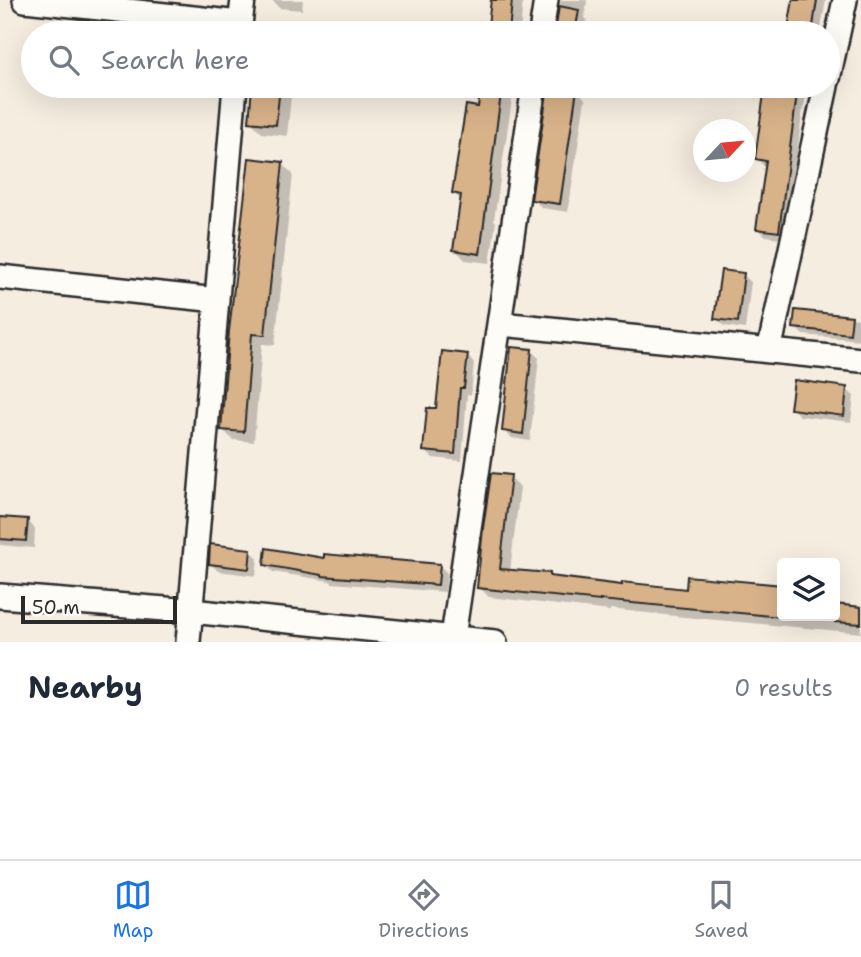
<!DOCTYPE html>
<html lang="en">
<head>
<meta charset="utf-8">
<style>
  body { margin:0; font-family:"Shantell Sans",sans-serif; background:#f2f2f3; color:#1f2937 }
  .controls { position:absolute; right:21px; bottom:21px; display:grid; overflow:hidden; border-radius:7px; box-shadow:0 7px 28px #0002 }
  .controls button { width:63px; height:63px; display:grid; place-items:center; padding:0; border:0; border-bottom:2px solid #e0e1e3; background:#fff; color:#1f2937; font:35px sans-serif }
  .compass { position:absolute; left:693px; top:119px; width:63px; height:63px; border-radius:50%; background:#fff; box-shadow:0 7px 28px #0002; rotate:64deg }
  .scale { position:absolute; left:21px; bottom:18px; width:156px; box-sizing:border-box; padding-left:7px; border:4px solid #2b2b2b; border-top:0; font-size:19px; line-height:24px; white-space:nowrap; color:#2b2b2b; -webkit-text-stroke:5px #fdfcf7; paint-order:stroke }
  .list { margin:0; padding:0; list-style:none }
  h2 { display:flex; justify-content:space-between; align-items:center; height:91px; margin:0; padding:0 28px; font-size:30px }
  h2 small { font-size:23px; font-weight:400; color:#747a83 }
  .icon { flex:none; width:38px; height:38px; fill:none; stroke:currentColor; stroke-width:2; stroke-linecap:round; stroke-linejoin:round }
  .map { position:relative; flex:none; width:861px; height:642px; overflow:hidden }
  .search { position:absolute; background:#fff; box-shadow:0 7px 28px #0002; left:21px; right:21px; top:21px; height:77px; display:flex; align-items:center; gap:18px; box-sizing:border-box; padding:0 24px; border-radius:38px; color:#747a83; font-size:26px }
  .sheet { height:217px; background:#fff }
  nav { display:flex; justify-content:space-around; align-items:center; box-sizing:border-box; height:98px; border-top:2px solid #e0e1e3; background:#fff; font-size:19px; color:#747a83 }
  nav a { display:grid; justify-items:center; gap:4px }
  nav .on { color:#1a73e8 }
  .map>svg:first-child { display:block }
  .shadow { fill:#0003 }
  .building { fill:#d8b289; stroke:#2b2b2b; stroke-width:2 }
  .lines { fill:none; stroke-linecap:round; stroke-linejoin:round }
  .street-casing { stroke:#2b2b2b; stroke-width:28 }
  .street { stroke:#fdfcf7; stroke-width:23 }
</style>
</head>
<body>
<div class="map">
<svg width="861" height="642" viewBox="0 0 861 642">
  <rect width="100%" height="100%" fill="#f6ede1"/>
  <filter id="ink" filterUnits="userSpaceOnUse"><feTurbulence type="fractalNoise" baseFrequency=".0143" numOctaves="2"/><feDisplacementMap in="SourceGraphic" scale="14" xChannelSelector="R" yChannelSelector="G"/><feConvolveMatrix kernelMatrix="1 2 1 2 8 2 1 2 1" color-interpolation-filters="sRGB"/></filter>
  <g filter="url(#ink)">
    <path class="shadow" d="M 272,0 L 303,0 L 302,10 L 279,8 Z
      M 493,0 L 523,0 L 520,33 L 489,33 Z
      M 561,0 L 587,0 L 585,18 L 587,20 L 585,33 L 557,33 Z
      M 794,0 L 826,0 L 820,33 L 789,33 Z
      M 254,86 L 292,86 L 287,136 L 262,133 L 251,122 Z
      M 483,86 L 514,86 L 494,220 L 496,222 L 490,263 L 465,260 L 455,249 L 462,201 L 453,193 L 480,109 Z
      M 550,86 L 574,86 L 573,90 L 577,90 L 585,99 L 568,212 L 542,208 L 533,199 Z
      M 767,86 L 807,86 L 804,107 L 803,107 L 786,239 L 766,236 L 758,229 L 767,167 L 764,166 L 757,159 Z
      M 282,164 L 293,174 L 275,345 L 262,344 L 254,442 L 233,440 L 223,430 Z
      M 743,275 L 751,282 L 745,329 L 724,326 L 716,318 Z
      M 797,312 L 861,319 L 861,340 L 803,335 L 795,327 Z
      M 531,351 L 539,358 L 530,441 L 512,438 L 504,431 Z
      M 467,356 L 474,363 L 471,395 L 467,395 L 462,461 L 433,458 L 425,451 L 437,410 Z
      M 846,389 L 854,396 L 851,422 L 800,416 L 792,409 Z
      M 510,477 L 520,487 L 510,571 L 549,575 L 553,578 L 687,591 L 688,578 L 782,587 L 782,616 L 835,616 L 835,606 L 861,608 L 861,633 L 684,617 L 610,609 L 610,611 L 489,597 L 479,587 Z
      M 0,518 L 28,521 L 35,529 L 34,548 L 0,545 Z
      M 250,550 L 258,558 L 256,576 L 218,571 L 210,563 Z
      M 325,560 L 439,565 L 447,573 L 445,592 L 332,583 L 330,581 L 273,572 L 266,565 Z"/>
    <path class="building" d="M 491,0 L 512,0 L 509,33 L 487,33 Z
      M 793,0 L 817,0 L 812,33 L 787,33 Z
      M 559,6 L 579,10 L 575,33 L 555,33 Z
      M 252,86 L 280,86 L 276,125 L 249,122 Z
      M 481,86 L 502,86 L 480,254 L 453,250 L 461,195 L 452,193 L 466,105 L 478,107 Z
      M 548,86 L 561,86 L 577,89 L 560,204 L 531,200 Z
      M 765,86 L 798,86 L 779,232 L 756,229 L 766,161 L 755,159 Z
      M 249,158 L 283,162 L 265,335 L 252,334 L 244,432 L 221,430 L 229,331 Z
      M 721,270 L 744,273 L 738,322 L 714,319 Z
      M 795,310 L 852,316 L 850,334 L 793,328 Z
      M 511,347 L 532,349 L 523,434 L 502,431 Z
      M 442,351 L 468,354 L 464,388 L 460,388 L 455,454 L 423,451 L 427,408 L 436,408 Z
      M 794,380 L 847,387 L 844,416 L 790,409 Z
      M 491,473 L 511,475 L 500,569 L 550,573 L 550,576 L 622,585 L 622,582 L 686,589 L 687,576 L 782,585 L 782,617 L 600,600 L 600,601 L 477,588 L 483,528 Z
      M 0,517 L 28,519 L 26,541 L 0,539 Z
      M 210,544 L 251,549 L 249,569 L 209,564 Z
      M 266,548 L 324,558 L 324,554 L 440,564 L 438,585 L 322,576 L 322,575 L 264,565 Z
      M 835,604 L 861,607 L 861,624 L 835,622 Z"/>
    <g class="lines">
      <defs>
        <path id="street" d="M 25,0 L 240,23
          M 239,33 L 243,0
          M 541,33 L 546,0
          M 828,79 L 845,0
          M 0,277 L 217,300
          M 500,324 L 861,360
          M 769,351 L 826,86
          M 0,596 L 191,611 L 495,642
          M 453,637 L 534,86
          M 188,642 L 235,86"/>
      </defs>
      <use href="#street" class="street-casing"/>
      <use href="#street" class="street"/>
    </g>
  </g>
</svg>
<div class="controls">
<button><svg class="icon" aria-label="layers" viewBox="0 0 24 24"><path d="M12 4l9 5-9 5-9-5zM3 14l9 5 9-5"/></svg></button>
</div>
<svg class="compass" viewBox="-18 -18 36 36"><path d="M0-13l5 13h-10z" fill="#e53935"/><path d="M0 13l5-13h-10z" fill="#747a83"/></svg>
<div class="scale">50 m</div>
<div class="search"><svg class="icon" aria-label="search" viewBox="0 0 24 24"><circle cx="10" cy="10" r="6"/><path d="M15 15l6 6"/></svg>Search here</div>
</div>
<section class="sheet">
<h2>Nearby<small>0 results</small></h2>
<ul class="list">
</ul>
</section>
<nav>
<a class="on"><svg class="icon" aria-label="map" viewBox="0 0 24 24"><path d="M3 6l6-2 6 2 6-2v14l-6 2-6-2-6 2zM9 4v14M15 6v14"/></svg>Map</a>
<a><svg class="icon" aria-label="directions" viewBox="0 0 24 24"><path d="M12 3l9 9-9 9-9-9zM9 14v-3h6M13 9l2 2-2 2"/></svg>Directions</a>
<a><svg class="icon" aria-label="saved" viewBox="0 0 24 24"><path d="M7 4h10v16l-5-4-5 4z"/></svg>Saved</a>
</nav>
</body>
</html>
